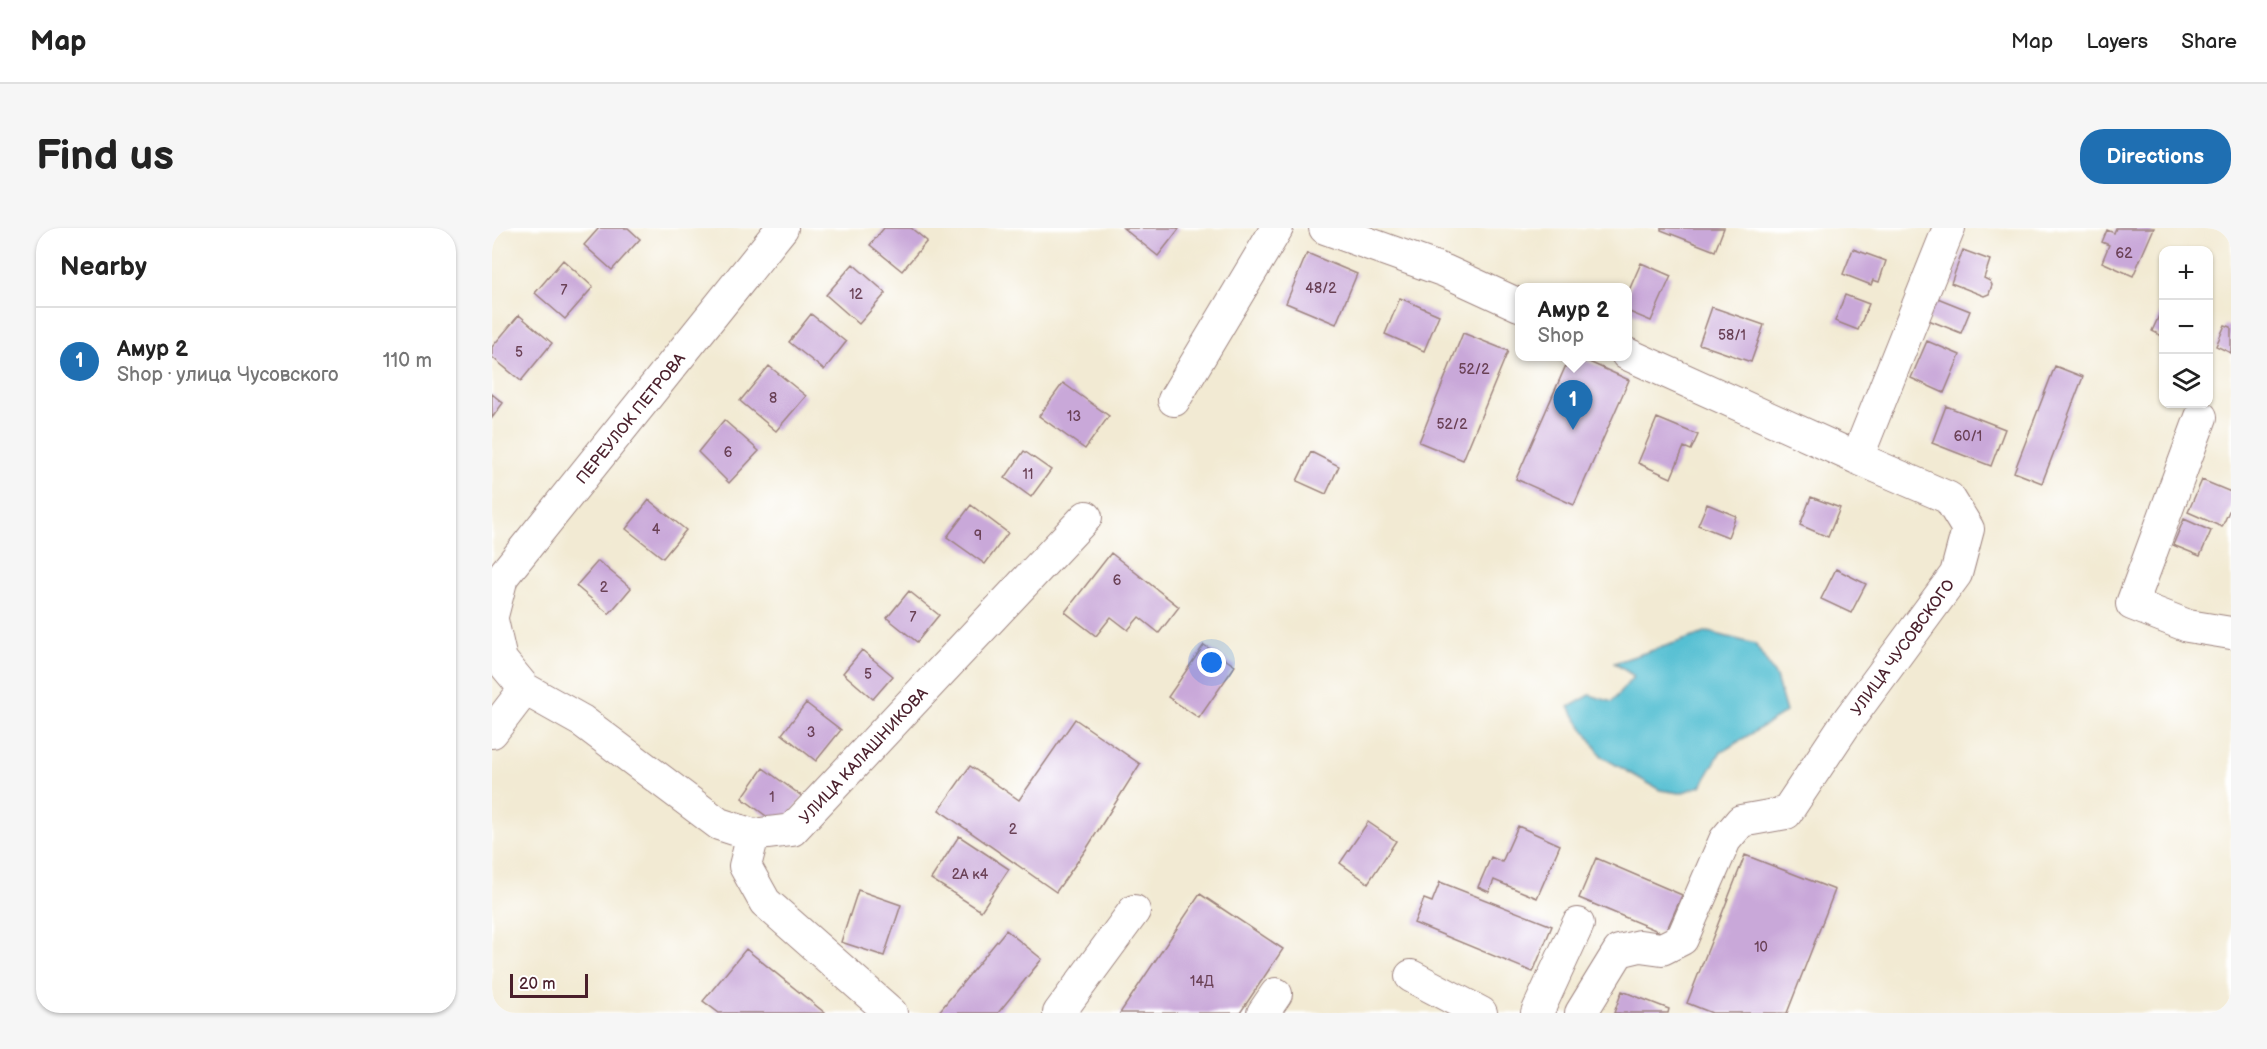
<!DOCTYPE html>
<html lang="en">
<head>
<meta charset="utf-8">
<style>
  body { margin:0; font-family:"Balsamiq Sans",sans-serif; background:#f6f6f6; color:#222 }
  .controls { position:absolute; right:18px; top:18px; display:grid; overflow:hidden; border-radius:12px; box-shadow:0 2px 4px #0004 }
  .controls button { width:54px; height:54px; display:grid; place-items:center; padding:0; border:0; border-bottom:2px solid #e0e0e0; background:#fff; color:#222; font:30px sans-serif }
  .scale { position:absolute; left:18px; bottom:15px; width:78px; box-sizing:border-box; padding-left:6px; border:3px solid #4a1f2b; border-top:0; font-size:16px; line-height:21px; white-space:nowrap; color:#4a1f2b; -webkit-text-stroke:4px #fff; paint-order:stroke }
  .you { position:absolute; left:720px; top:435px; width:21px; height:21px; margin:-15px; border:4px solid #fff; border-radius:50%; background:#1a73e8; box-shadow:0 0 0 9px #1a73e833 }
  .badge { display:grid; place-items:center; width:39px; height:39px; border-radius:50%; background:#1f6fb2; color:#fff; font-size:20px; font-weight:700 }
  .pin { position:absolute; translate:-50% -50px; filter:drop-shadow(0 2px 3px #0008) }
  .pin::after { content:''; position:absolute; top:32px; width:21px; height:18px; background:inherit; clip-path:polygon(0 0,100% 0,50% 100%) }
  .popup { position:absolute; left:1023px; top:55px; width:117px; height:78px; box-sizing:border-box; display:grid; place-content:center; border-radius:12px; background:#fff; filter:drop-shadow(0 2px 4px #0005); font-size:20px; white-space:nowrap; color:#767676 }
  .popup b { font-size:22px; color:#222 }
  .popup::after { content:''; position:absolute; left:50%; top:100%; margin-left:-12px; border:12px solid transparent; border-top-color:#fff }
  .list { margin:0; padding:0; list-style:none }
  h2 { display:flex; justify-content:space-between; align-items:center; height:78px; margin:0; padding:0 24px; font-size:26px }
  h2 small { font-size:20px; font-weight:400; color:#767676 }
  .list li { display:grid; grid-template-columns:39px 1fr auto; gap:18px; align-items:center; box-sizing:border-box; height:108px; padding:0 24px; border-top:2px solid #e0e0e0 }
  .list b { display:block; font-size:22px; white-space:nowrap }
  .list p { margin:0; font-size:20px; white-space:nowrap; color:#767676 }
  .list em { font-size:20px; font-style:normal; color:#767676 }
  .icon { flex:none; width:33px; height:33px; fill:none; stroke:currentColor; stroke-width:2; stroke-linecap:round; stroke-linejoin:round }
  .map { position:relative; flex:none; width:1739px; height:785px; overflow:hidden; border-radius:24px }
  header { display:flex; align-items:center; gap:36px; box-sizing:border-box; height:84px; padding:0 30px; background:#fff; border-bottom:2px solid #e0e0e0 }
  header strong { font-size:28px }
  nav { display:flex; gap:33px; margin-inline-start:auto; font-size:21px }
  .intro { display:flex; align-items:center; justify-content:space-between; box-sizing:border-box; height:144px; padding:0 36px }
  h1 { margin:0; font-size:42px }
  .button { padding:15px 27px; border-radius:24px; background:#1f6fb2; color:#fff; font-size:21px; font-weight:700 }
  main { display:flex; gap:36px; padding:0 36px }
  aside { flex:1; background:#fff; border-radius:24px; box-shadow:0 2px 4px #0004 }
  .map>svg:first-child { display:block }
  .water { fill:#57c0d3; stroke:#50707f; stroke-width:1.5 }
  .building { fill:#c9a8d9 }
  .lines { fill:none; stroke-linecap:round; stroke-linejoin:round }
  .minor-casing { stroke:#9e847f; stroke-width:34 }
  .minor { stroke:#fff; stroke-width:32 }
  .labels { text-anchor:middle; stroke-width:4.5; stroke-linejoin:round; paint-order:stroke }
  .number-label { font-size:14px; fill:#6a4156 }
  .street-label { font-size:16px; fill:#4a1f2b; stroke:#fff }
</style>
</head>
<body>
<header>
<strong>Map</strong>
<nav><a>Map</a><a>Layers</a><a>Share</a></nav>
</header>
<div class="intro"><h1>Find us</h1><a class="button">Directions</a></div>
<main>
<aside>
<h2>Nearby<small></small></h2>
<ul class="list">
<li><span class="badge">1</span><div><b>Амур 2</b><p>Shop · улица Чусовского</p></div><em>110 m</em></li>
</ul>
</aside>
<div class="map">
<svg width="1739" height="785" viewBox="0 0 1739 785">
  <rect width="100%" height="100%" fill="#fff"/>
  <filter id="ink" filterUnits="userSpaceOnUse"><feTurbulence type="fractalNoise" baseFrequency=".0167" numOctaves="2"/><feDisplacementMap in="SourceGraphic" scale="12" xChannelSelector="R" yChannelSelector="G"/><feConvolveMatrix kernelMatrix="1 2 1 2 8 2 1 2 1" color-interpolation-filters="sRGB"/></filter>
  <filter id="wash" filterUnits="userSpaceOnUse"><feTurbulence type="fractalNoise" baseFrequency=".008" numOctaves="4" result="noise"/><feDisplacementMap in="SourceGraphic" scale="24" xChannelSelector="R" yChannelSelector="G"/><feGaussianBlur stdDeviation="1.35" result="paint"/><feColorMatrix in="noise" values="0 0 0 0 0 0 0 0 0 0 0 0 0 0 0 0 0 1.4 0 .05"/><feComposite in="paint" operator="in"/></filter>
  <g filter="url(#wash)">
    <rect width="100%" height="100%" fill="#f2ead3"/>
    <path class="water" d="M 1216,404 L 1263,416 L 1284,449 L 1294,484 L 1228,525 L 1209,558 L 1188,565 L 1168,562 L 1110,529 L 1077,479 L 1098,467 L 1120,474 L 1142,448 L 1122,435 Z"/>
    <g id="blocks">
      <path class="building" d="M 107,0 L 136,0 L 148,11 L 120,42 L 92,17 Z
        M 392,0 L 419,0 L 435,13 L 410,43 L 378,17 Z
        M 631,0 L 685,0 L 687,1 L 666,28 Z
        M 1169,0 L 1232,0 L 1223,23 L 1169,2 Z
        M 1624,0 L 1662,0 L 1641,48 L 1610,34 L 1617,17 L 1610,14 L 1615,2 L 1622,5 Z
        M 1361,21 L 1394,33 L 1387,54 L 1381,52 L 1379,57 L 1351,46 Z
        M 1471,22 L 1498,32 L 1492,50 L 1498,53 L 1500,57 L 1497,66 L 1492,68 L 1459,55 Z
        M 815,25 L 865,46 L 844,96 L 794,75 Z
        M 71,32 L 101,59 L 73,91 L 43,65 Z
        M 1149,35 L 1179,48 L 1159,93 L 1135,83 L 1135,67 Z
        M 361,36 L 394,65 L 367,96 L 334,67 Z
        M 1353,67 L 1377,76 L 1366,102 L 1343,93 Z
        M 1443,69 L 1478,83 L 1469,105 L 1434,91 Z
        M 908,70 L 947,87 L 932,123 L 893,106 Z
        M 1672,77 L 1672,109 L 1660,103 Z
        M 1220,79 L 1272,97 L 1259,134 L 1207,116 Z
        M 319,86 L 354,114 L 332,142 L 297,114 Z
        M 27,87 L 60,115 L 29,153 L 0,129 L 0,119 Z
        M 1733,97 L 1739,99 L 1739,125 L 1724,118 Z
        M 971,105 L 1016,123 L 971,232 L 927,214 Z
        M 1435,113 L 1468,127 L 1452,165 L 1419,150 Z
        M 1078,128 L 1084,128 L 1137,152 L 1082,277 L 1024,251 Z
        M 277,138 L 314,168 L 284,203 L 248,173 Z
        M 1563,138 L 1591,149 L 1550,255 L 1522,244 Z
        M 571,155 L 617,188 L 593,221 L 547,188 Z
        M 0,166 L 11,175 L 0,190 Z
        M 1454,178 L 1513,201 L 1499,238 L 1440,215 Z
        M 1165,190 L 1206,207 L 1199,222 L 1192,219 L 1179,250 L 1146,235 Z
        M 232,192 L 267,223 L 237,255 L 206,224 Z
        M 532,223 L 559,242 L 539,269 L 513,250 Z
        M 819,224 L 847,238 L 834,266 L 805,253 Z
        M 1710,252 L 1739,264 L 1739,282 L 1737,283 L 1730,299 L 1696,284 Z
        M 1319,269 L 1348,280 L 1336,309 L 1308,297 Z
        M 157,272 L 194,302 L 171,330 L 134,301 Z
        M 1215,276 L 1244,288 L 1236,309 L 1206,297 Z
        M 479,277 L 516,305 L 493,336 L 455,309 Z
        M 1692,291 L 1719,303 L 1708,328 L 1681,317 Z
        M 619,325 L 687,379 L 667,405 L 647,389 L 636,402 L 619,389 L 604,408 L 573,384 Z
        M 106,333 L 139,360 L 117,386 L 84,358 Z
        M 1344,341 L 1374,356 L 1359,385 L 1329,371 Z
        M 417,363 L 447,387 L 425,414 L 395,390 Z
        M 712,417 L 743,438 L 707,490 L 676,469 Z
        M 370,422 L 401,448 L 381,471 L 351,445 Z
        M 314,475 L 349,502 L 324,533 L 290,506 Z
        M 583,491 L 648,536 L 595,620 L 564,664 L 447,582 L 478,538 L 527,572 Z
        M 271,540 L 311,569 L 289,599 L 250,570 Z
        M 876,594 L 904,613 L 876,655 L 848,635 Z
        M 1026,598 L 1068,617 L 1045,670 L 1002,652 L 997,664 L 986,659 L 999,629 L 1010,634 Z
        M 467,608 L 517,641 L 489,683 L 439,651 Z
        M 1253,627 L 1343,662 L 1295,785 L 1220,785 L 1195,775 Z
        M 1104,630 L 1190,667 L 1173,706 L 1087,670 Z
        M 948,654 L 1060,698 L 1041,744 L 922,695 L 932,671 L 940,674 Z
        M 366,662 L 409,677 L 392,728 L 349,714 Z
        M 708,666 L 791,721 L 748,785 L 628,785 Z
        M 514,702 L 550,731 L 506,785 L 446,785 Z
        M 254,721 L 333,785 L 227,785 L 211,773 Z
        M 1130,763 L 1177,781 L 1176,785 L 1122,785 Z"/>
    </g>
  </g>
  <g filter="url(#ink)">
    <use href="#blocks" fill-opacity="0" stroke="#9e847f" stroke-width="1.5"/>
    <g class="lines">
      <defs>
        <path id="minor" d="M 833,0 L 953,43 L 1027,77
          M 1135,126 L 1365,230 L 1457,0
          M 682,172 L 785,0
          M 1709,189 L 1640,376 L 1696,398 L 1739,405
          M 0,388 L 10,349 L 290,0
          M 0,392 L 9,432 L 33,461
          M 0,504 L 33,461 L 90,493 L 227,596 L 261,607 L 300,602 L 594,289
          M 261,607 L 253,638 L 273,674 L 399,785
          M 919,748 L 989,785
          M 567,785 L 642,683
          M 771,785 L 784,766
          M 1045,785 L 1086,696
          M 1089,785 L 1127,723 L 1148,718 L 1170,721 L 1190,711 L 1233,612 L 1249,593 L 1294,585 L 1352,498 L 1464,346 L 1476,301 L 1457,270 L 1365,230"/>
      </defs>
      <use href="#minor" class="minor-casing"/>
      <use href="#minor" class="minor"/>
    </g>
  </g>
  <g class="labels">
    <g class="number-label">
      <text x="1632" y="30">62</text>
      <text x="829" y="65">48/2</text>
      <text x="72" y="67">7</text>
      <text x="364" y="71">12</text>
      <text x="1240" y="112">58/1</text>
      <text x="27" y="129">5</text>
      <text x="982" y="146">52/2</text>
      <text x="281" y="175">8</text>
      <text x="582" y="193">13</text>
      <text x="960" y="201">52/2</text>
      <text x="1476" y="213">60/1</text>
      <text x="236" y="229">6</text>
      <text x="536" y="251">11</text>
      <text x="164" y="306">4</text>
      <text x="486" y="312">9</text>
      <text x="625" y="357">6</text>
      <text x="112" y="364">2</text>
      <text x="421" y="394">7</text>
      <text x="376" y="451">5</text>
      <text x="319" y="509">3</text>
      <text x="280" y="574">1</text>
      <text x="521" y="606">2</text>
      <text x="478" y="651">2А к4</text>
      <text x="1269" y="724">10</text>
      <text x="710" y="758">14Д</text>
    </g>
    <g class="street-label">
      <text transform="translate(138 190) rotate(-51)" y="6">ПЕРЕУЛОК ПЕТРОВА</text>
      <text transform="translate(1410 419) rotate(-54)" y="6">УЛИЦА ЧУСОВСКОГО</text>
      <text transform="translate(371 527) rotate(-47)" y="6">УЛИЦА КАЛАШНИКОВА</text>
    </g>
  </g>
</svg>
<div class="controls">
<button>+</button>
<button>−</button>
<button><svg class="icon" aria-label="layers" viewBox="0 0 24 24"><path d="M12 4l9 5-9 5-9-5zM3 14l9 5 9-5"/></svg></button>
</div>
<div class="scale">20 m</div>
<div class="you"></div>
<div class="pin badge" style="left:1081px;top:202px">1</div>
<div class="popup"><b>Амур 2</b>Shop</div>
</div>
</main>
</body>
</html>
